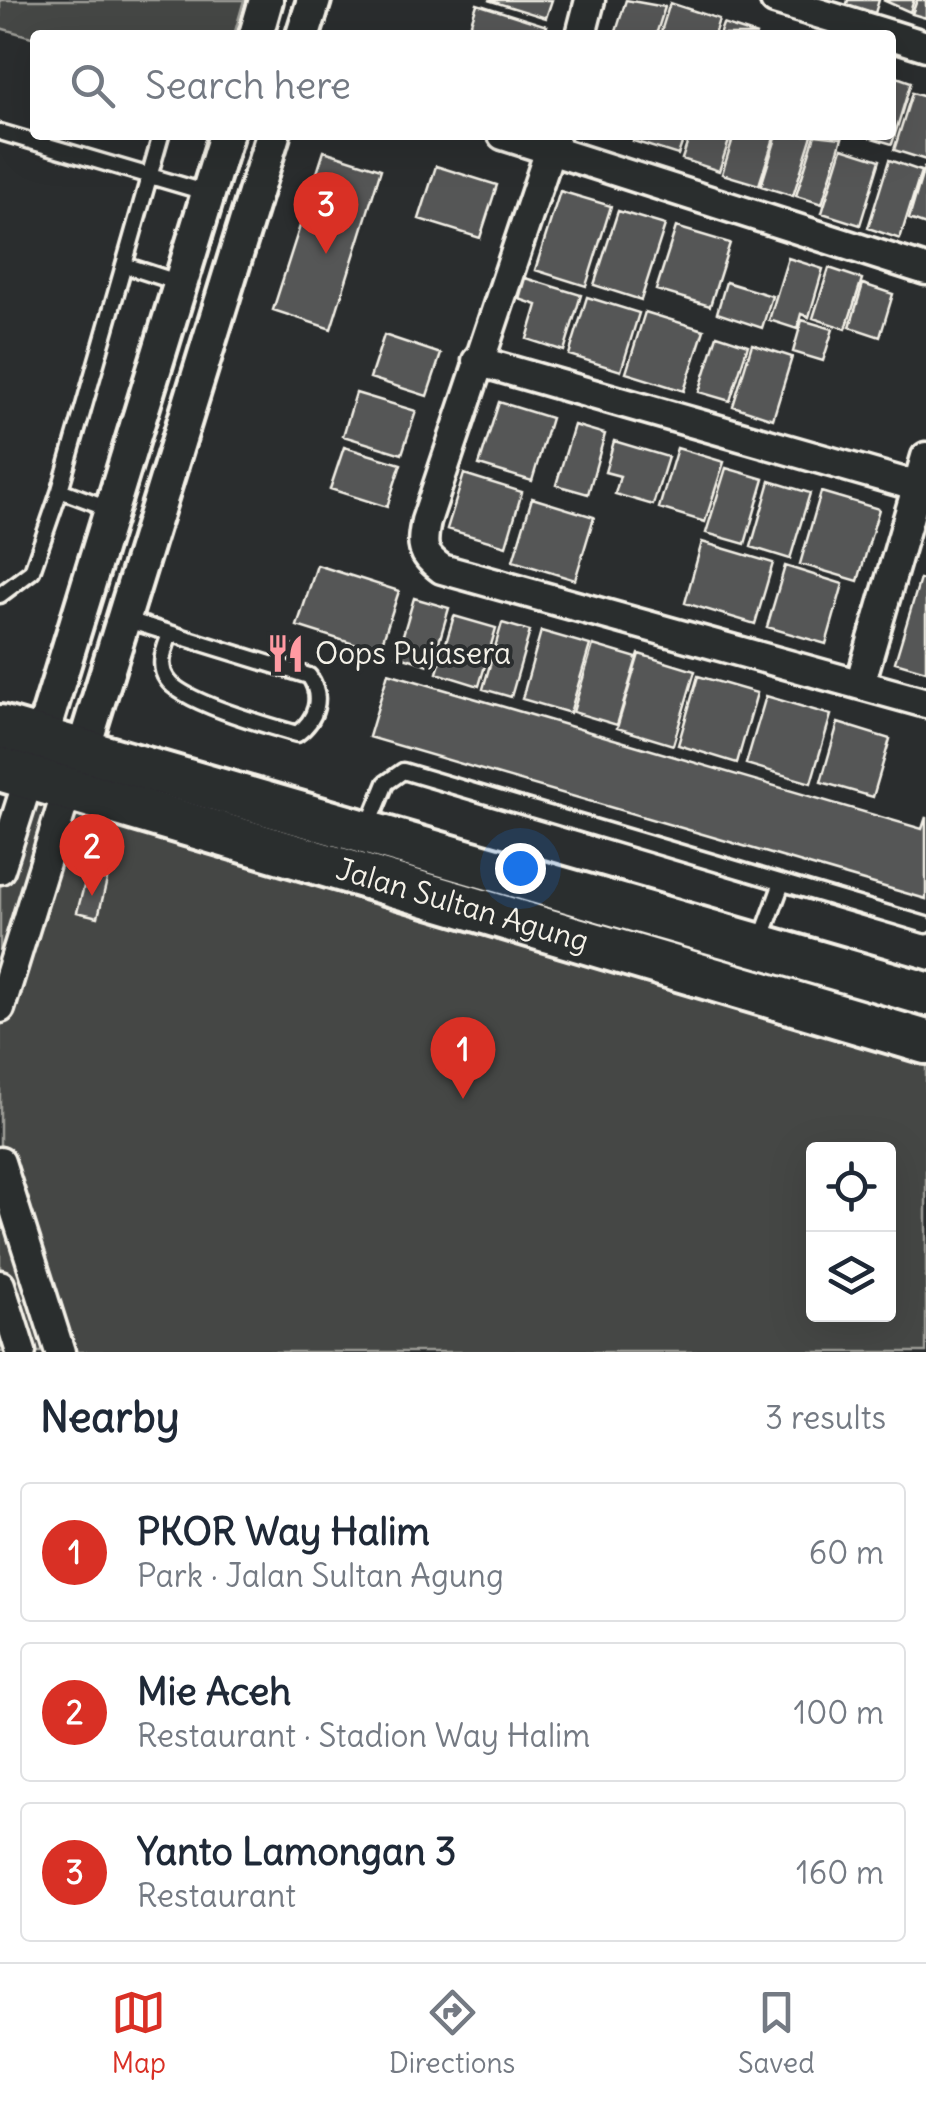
<!DOCTYPE html>
<html lang="en">
<head>
<meta charset="utf-8">
<style>
  body { margin:0; font-family:Delius,sans-serif; background:#f2f2f3; color:#1f2937 }
  .controls { position:absolute; right:30px; bottom:30px; display:grid; overflow:hidden; border-radius:10px; box-shadow:0 10px 40px #0002 }
  .controls button { width:90px; height:90px; display:grid; place-items:center; padding:0; border:0; border-bottom:2px solid #e0e1e3; background:#fff; color:#1f2937; font:50px sans-serif }
  .you { position:absolute; left:520px; top:868px; width:35px; height:35px; margin:-25px; border:8px solid #fff; border-radius:50%; background:#1a73e8; box-shadow:0 0 0 15px #1a73e833 }
  .badge { display:grid; place-items:center; width:65px; height:65px; border-radius:50%; background:#d93025; color:#fff; font-size:32px; font-weight:700 }
  .pin { position:absolute; translate:-50% -82px; filter:drop-shadow(0 2px 5px #0008) }
  .pin::after { content:''; position:absolute; top:52px; width:35px; height:30px; background:inherit; clip-path:polygon(0 0,100% 0,50% 100%) }
  .list { margin:0; padding:0; list-style:none }
  h2 { display:flex; justify-content:space-between; align-items:center; height:130px; margin:0; padding:0 40px; font-size:42px }
  h2 small { font-size:32px; font-weight:400; color:#747a83 }
  .list li { display:grid; grid-template-columns:65px 1fr auto; gap:30px; align-items:center; box-sizing:border-box; height:140px; margin:0 20px 20px; padding:0 20px; border:2px solid #e0e1e3; border-radius:10px }
  .list b { display:block; font-size:38px; white-space:nowrap }
  .list p { margin:0; font-size:32px; white-space:nowrap; color:#747a83 }
  .list em { font-size:32px; font-style:normal; color:#747a83 }
  .icon { flex:none; width:55px; height:55px; fill:none; stroke:currentColor; stroke-width:2; stroke-linecap:round; stroke-linejoin:round }
  .map { position:relative; flex:none; width:926px; height:1352px; overflow:hidden }
  .search { position:absolute; background:#fff; box-shadow:0 10px 40px #0002; left:30px; right:30px; top:30px; height:110px; display:flex; align-items:center; gap:25px; box-sizing:border-box; padding:0 35px; border-radius:10px; color:#747a83; font-size:38px }
  .sheet { height:610px; background:#fff }
  nav { display:flex; justify-content:space-around; align-items:center; box-sizing:border-box; height:140px; border-top:2px solid #e0e1e3; background:#fff; font-size:28px; color:#747a83 }
  nav a { display:grid; justify-items:center; gap:5px }
  nav .on { color:#d93025 }
  .map>svg:first-child { display:block }
  .green { fill:#444645; stroke:#9c9c96; stroke-width:2.5; fill-rule:evenodd }
  .building { fill:#555756; stroke:#f4f1e8; stroke-width:2.5 }
  .lines { fill:none; stroke-linecap:round; stroke-linejoin:round }
  .service-casing { stroke:#f4f1e8; stroke-width:21 }
  .minor-casing { stroke:#f4f1e8; stroke-width:35 }
  .tertiary-casing { stroke:#f4f1e8; stroke-width:40 }
  .primary-casing { stroke:#f4f1e8; stroke-width:50 }
  .service { stroke:#2a2d2e; stroke-width:14 }
  .minor { stroke:#2a2d2e; stroke-width:28 }
  .tertiary { stroke:#2a2d2e; stroke-width:32 }
  .primary { stroke:#2a2d2e; stroke-width:42 }
  .labels { text-anchor:middle; stroke-width:8; stroke-linejoin:round; paint-order:stroke }
  .poi-label { font-size:30px; fill:#f4f1e8; stroke:#2a2d2e; text-anchor:start }
  .street-label { font-size:30px; fill:#f4f1e8; stroke:#2a2d2e }
</style>
</head>
<body>
<div class="map">
<svg width="926" height="1352" viewBox="0 0 926 1352">
  <rect width="100%" height="100%" fill="#2a2d2e"/>
  <filter id="ink" filterUnits="userSpaceOnUse"><feTurbulence type="fractalNoise" baseFrequency=".01" numOctaves="2"/><feDisplacementMap in="SourceGraphic" scale="20" xChannelSelector="R" yChannelSelector="G"/><feConvolveMatrix kernelMatrix="1 2 1 2 8 2 1 2 1" color-interpolation-filters="sRGB"/></filter>
  <g filter="url(#ink)">
    <path class="green" d="M 0,0 L 244,0 L 234,35 L 35,38 L 0,28 Z
      M 31,783 L 926,1048 L 926,1352 L 0,1352 L 0,822 L 18,834 ZM 814,1150 L 888,1150 L 888,1314 L 814,1314 Z"/>
    <path class="building" d="M 488,0 L 552,0 L 546,18 Z
      M 626,0 L 665,7 L 656,35 L 615,35 Z
      M 848,0 L 879,0 L 875,13 L 847,4 Z
      M 883,0 L 914,0 L 910,12 Z
      M 917,0 L 926,0 L 926,18 L 912,14 Z
      M 670,3 L 719,19 L 714,35 L 660,35 Z
      M 477,4 L 547,26 L 544,35 L 467,35 Z
      M 723,24 L 757,35 L 719,35 Z
      M 891,75 L 911,82 L 892,144 L 862,135 L 891,135 Z
      M 912,93 L 926,97 L 926,160 L 894,150 Z
      M 635,135 L 685,135 L 678,155 L 633,141 Z
      M 690,135 L 731,135 L 719,171 L 682,159 Z
      M 734,135 L 775,135 L 759,185 L 722,174 Z
      M 777,135 L 812,135 L 793,196 L 761,186 Z
      M 815,135 L 842,138 L 822,204 L 796,196 Z
      M 842,148 L 880,160 L 860,225 L 822,213 Z
      M 324,151 L 381,169 L 331,329 L 273,310 Z
      M 889,160 L 921,171 L 900,239 L 868,228 Z
      M 436,166 L 497,185 L 480,238 L 419,219 Z
      M 924,168 L 926,169 L 926,225 L 909,219 Z
      M 560,191 L 611,206 L 586,286 L 535,270 Z
      M 618,211 L 665,225 L 641,300 L 594,285 Z
      M 676,227 L 730,243 L 710,306 L 656,290 Z
      M 788,258 L 823,269 L 809,317 L 801,314 L 797,329 L 769,320 Z
      M 829,268 L 862,279 L 846,329 L 813,318 Z
      M 525,278 L 581,295 L 564,351 L 527,339 L 537,305 L 519,299 Z
      M 726,282 L 772,296 L 762,328 L 717,313 Z
      M 863,284 L 893,294 L 880,337 L 850,327 Z
      M 587,297 L 639,313 L 621,371 L 569,355 Z
      M 645,312 L 704,330 L 684,391 L 626,373 Z
      M 802,320 L 833,329 L 823,361 L 793,352 Z
      M 384,335 L 441,354 L 427,396 L 370,378 Z
      M 717,335 L 748,345 L 730,401 L 699,392 Z
      M 752,344 L 792,357 L 773,419 L 733,406 Z
      M 356,393 L 416,411 L 402,454 L 343,436 Z
      M 499,402 L 551,418 L 532,481 L 479,465 Z
      M 574,425 L 605,434 L 588,494 L 556,485 Z
      M 614,441 L 668,457 L 653,505 L 615,494 L 620,476 L 605,472 Z
      M 344,447 L 401,464 L 387,507 L 330,489 Z
      M 677,448 L 724,462 L 705,522 L 659,508 Z
      M 726,468 L 764,479 L 745,544 L 706,533 Z
      M 464,474 L 522,492 L 506,546 L 447,529 Z
      M 770,481 L 810,493 L 790,559 L 751,547 Z
      M 821,492 L 879,509 L 858,581 L 800,564 Z
      M 532,498 L 594,517 L 575,580 L 513,561 Z
      M 702,542 L 773,563 L 755,624 L 685,603 Z
      M 317,565 L 399,591 L 379,652 L 297,626 Z
      M 785,566 L 843,584 L 826,644 L 767,627 Z
      M 920,579 L 926,581 L 926,671 L 895,662 Z
      M 414,598 L 449,608 L 432,666 L 397,655 Z
      M 454,616 L 496,628 L 479,686 L 437,673 Z
      M 502,623 L 530,631 L 511,697 L 483,689 Z
      M 541,631 L 590,645 L 570,713 L 522,699 Z
      M 282,642 L 294,646 L 288,666 L 276,662 Z
      M 593,645 L 637,658 L 617,725 L 573,712 Z
      M 639,654 L 695,671 L 673,745 L 617,728 Z
      M 388,673 L 922,829 L 926,817 L 926,899 L 369,737 Z
      M 698,676 L 757,693 L 737,763 L 678,745 Z
      M 766,696 L 831,715 L 811,783 L 746,764 Z
      M 838,723 L 890,739 L 873,797 L 821,782 Z
      M 87,875 L 107,880 L 98,917 L 77,912 Z"/>
    <g class="lines">
      <defs>
        <path id="service" d="M 0,132 L 208,193
          M 124,265 L 180,283
          M 60,490 L 111,509
          M 0,595 L 32,571 L 60,490 L 161,135
          M 124,619 L 309,676 C 324,697 316,720 297,734 C 269,726 181,702 167,679 C 157,665 165,648 170,634
          M 368,827 L 386,783 L 403,771 L 926,925
          M 760,943 L 782,883"/>
        <path id="minor" d="M 775,0 L 890,35
          M 581,35 L 590,0
          M 891,35 L 926,46
          M 503,135 L 926,270
          M 555,135 L 426,521 C 421,546 421,554 442,569 L 926,703
          M 477,361 L 919,487
          M 860,684 L 926,457
          M 0,869 L 29,778
          M 0,1008 L 67,791
          M 0,1162 L 60,1352
          M 0,1285 L 21,1352"/>
        <path id="tertiary" d="M 256,35 L 266,0
          M 303,35 L 314,0
          M 41,739 L 226,135
          M 83,750 L 273,135"/>
        <g id="primary">
          <path d="M 0,727 L 926,994"/>
          <path id="s1" d="M 0,769 L 926,1042"/>
        </g>
      </defs>
      <use href="#service" class="service-casing"/>
      <use href="#minor" class="minor-casing"/>
      <use href="#tertiary" class="tertiary-casing"/>
      <use href="#primary" class="primary-casing"/>
      <use href="#service" class="service"/>
      <use href="#minor" class="minor"/>
      <use href="#tertiary" class="tertiary"/>
      <use href="#primary" class="primary"/>
    </g>
  </g>
  <defs>
    <symbol id="restaurant-bare" viewBox="-9 -9 18 18"><path d="M-5-6h1v4h1v-4h1v4h1v-4h1v5L-1.5 .5V6h-2V.5L-5-1ZM5-6V6H3V1.5H1.5Q1.5-4 5-6Z" fill="#ff9aa2" stroke="#2a2d2e" stroke-width="2.5" paint-order="stroke"/></symbol>
  </defs>
  <g fill-rule="evenodd">
    <use href="#restaurant-bare" x="258" y="626" width="55" height="55"/>
  </g>
  <g class="labels">
    <g class="poi-label">
      <text x="315" y="664">Oops Pujasera</text>
    </g>
    <g class="street-label">
      <text dy="10" stroke="none"><textPath href="#s1" startOffset="482">Jalan Sultan Agung</textPath></text>
    </g>
  </g>
</svg>
<div class="controls">
<button><svg class="icon" aria-label="locate" viewBox="0 0 24 24"><circle cx="12" cy="12" r="6"/><path d="M12 2v4M12 18v4M2 12h4M18 12h4"/></svg></button>
<button><svg class="icon" aria-label="layers" viewBox="0 0 24 24"><path d="M12 4l9 5-9 5-9-5zM3 14l9 5 9-5"/></svg></button>
</div>
<div class="you"></div>
<div class="pin badge" style="left:463px;top:1099px">1</div>
<div class="pin badge" style="left:92px;top:896px">2</div>
<div class="pin badge" style="left:326px;top:254px">3</div>
<div class="search"><svg class="icon" aria-label="search" viewBox="0 0 24 24"><circle cx="10" cy="10" r="6"/><path d="M15 15l6 6"/></svg>Search here</div>
</div>
<section class="sheet">
<h2>Nearby<small>3 results</small></h2>
<ul class="list">
<li><span class="badge">1</span><div><b>PKOR Way Halim</b><p>Park · Jalan Sultan Agung</p></div><em>60 m</em></li>
<li><span class="badge">2</span><div><b>Mie Aceh</b><p>Restaurant · Stadion Way Halim</p></div><em>100 m</em></li>
<li><span class="badge">3</span><div><b>Yanto Lamongan 3</b><p>Restaurant</p></div><em>160 m</em></li>
</ul>
</section>
<nav>
<a class="on"><svg class="icon" aria-label="map" viewBox="0 0 24 24"><path d="M3 6l6-2 6 2 6-2v14l-6 2-6-2-6 2zM9 4v14M15 6v14"/></svg>Map</a>
<a><svg class="icon" aria-label="directions" viewBox="0 0 24 24"><path d="M12 3l9 9-9 9-9-9zM9 14v-3h6M13 9l2 2-2 2"/></svg>Directions</a>
<a><svg class="icon" aria-label="saved" viewBox="0 0 24 24"><path d="M7 4h10v16l-5-4-5 4z"/></svg>Saved</a>
</nav>
</body>
</html>
